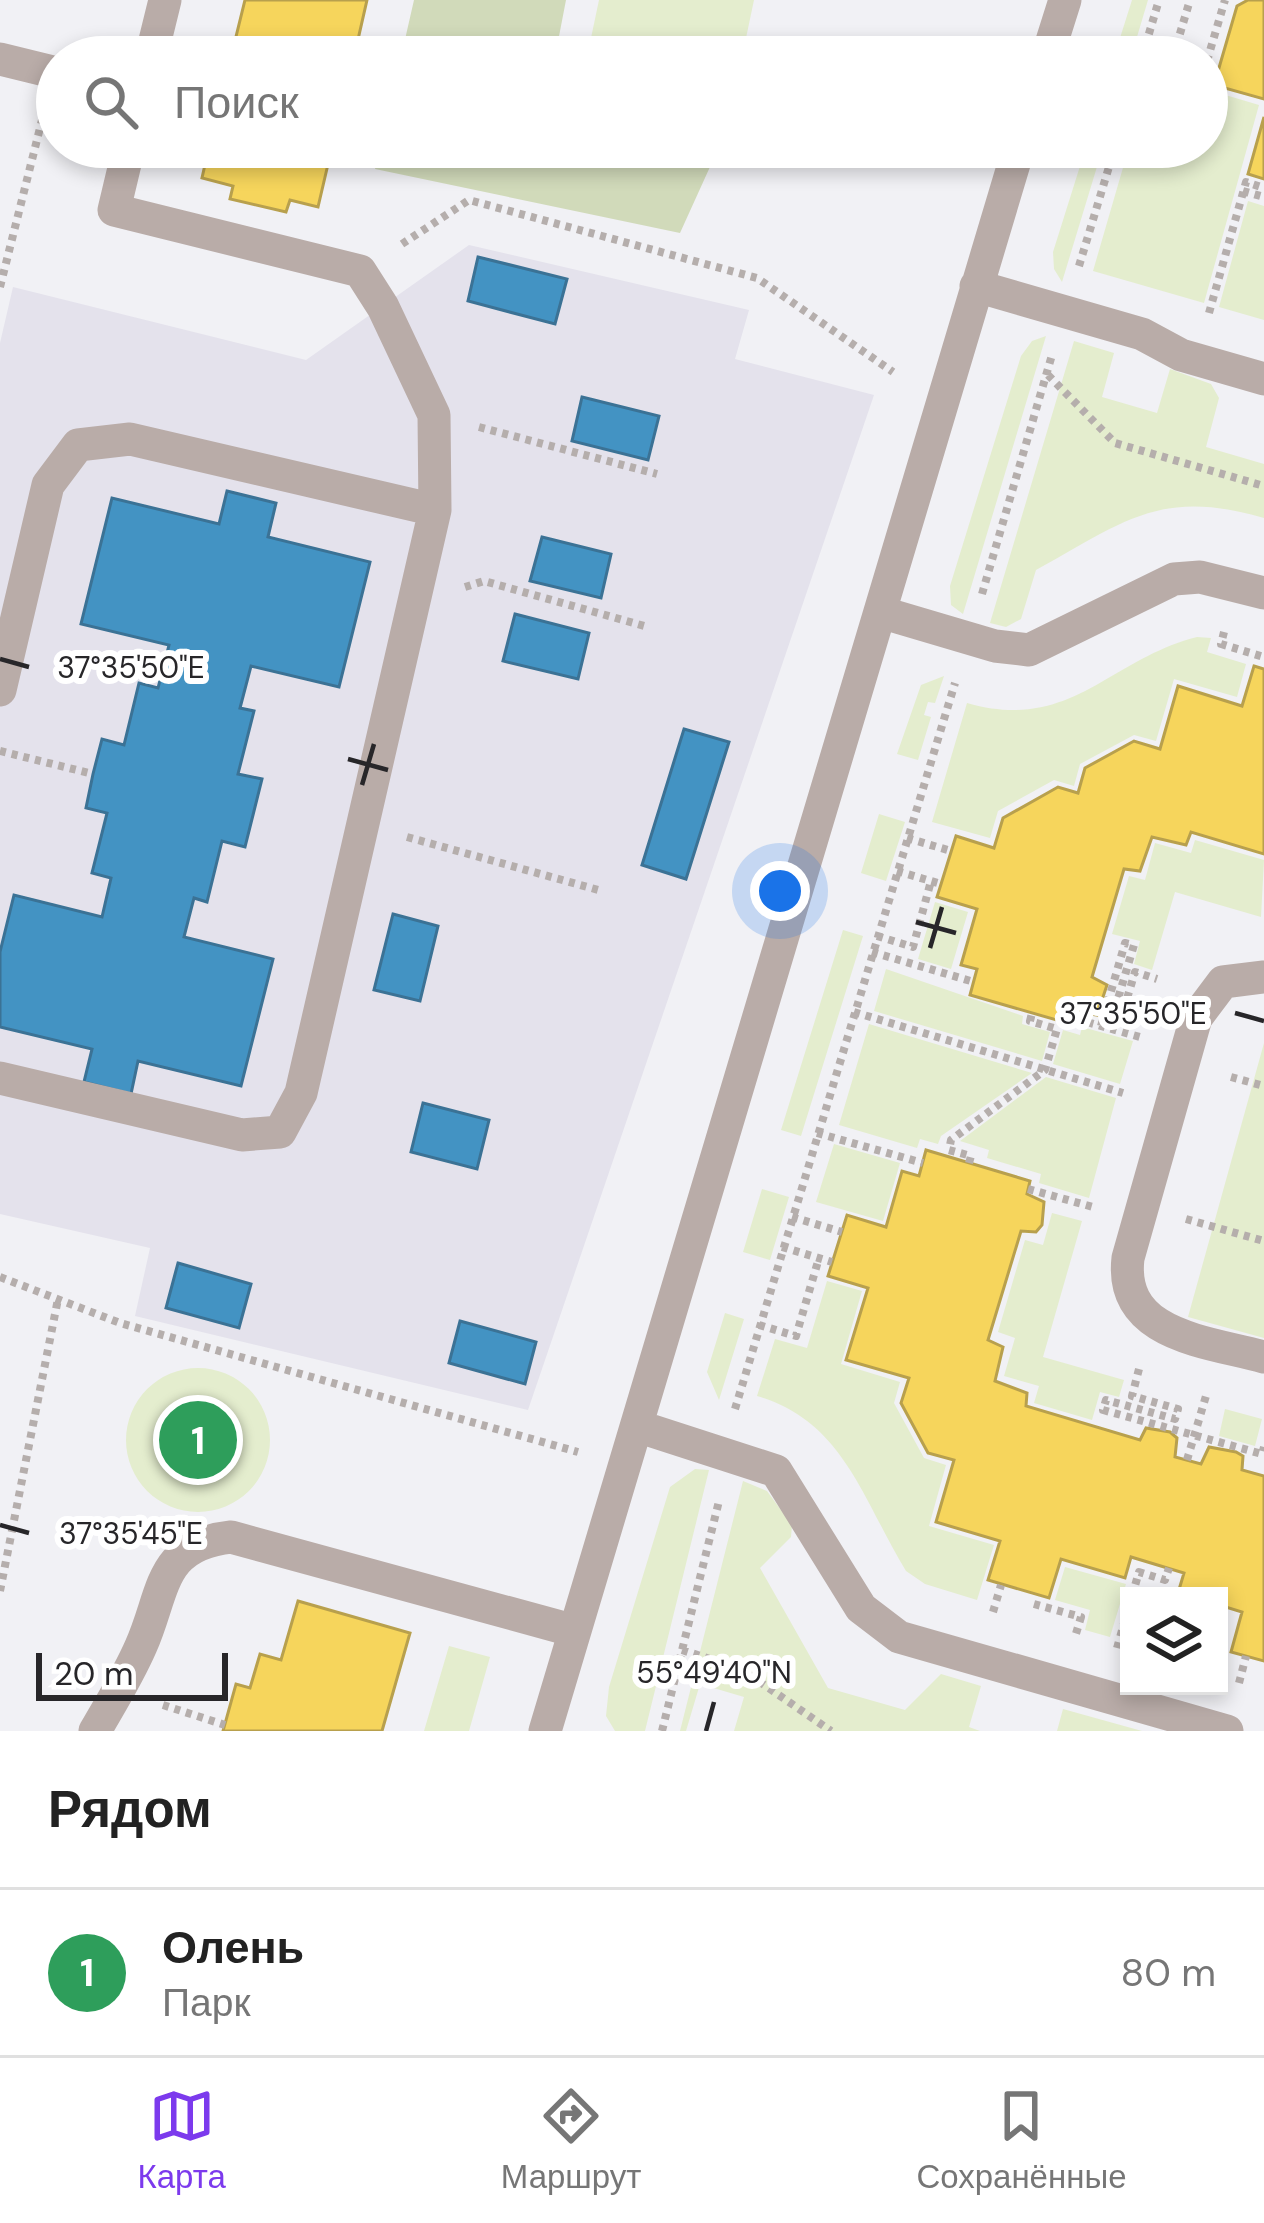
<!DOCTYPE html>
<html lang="ru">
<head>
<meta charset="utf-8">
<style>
  body { margin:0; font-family:"DM Sans",sans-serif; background:#f6f6f6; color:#222 }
  .controls { position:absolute; right:36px; bottom:36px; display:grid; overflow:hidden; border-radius:0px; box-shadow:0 6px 18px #0003 }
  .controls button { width:108px; height:108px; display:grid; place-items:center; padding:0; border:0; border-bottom:3px solid #e0e0e0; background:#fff; color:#222; font:60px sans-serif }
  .scale { position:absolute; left:36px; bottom:30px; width:192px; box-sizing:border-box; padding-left:12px; border:6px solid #272629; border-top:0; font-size:33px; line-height:42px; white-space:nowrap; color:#272629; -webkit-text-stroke:9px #fff; paint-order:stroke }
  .you { position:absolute; left:780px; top:891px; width:42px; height:42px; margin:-30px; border:9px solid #fff; border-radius:50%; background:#1a73e8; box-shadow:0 0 0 18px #1a73e833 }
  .badge { display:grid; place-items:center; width:78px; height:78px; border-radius:50%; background:#7c3aed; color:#fff; font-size:39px; font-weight:700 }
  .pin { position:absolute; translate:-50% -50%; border:6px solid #fff; box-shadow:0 3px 12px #0006 }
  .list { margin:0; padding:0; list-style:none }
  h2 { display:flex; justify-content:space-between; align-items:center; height:156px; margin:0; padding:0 48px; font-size:51px }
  h2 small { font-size:39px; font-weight:400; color:#767676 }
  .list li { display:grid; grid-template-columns:78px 1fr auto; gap:36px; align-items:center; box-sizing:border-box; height:168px; padding:0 48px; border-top:3px solid #e0e0e0 }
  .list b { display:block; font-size:45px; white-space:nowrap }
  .list p { margin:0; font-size:39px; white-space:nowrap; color:#767676 }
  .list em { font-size:39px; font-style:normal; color:#767676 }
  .icon { flex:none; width:66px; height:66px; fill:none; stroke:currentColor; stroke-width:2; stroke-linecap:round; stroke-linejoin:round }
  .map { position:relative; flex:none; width:1264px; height:1731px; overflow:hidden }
  .search { position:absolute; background:#fff; box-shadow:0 6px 18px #0003; left:36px; right:36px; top:36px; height:132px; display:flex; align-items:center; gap:30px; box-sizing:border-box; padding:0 42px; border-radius:66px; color:#767676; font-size:45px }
  .sheet { height:324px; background:#fff }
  nav { display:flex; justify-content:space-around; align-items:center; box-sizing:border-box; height:168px; border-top:3px solid #e0e0e0; background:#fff; font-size:33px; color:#767676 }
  nav a { display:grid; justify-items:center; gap:6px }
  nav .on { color:#7c3aed }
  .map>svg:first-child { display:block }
  .built { fill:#e4e2ec }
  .green { fill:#e4edce }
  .forest { fill:#d1daba }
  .homes { fill:#f6d55c; stroke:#b8a04d; stroke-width:3 }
  .schools { fill:#4393c3; stroke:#3b7295; stroke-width:3 }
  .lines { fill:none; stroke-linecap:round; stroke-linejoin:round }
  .path { stroke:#b5aeac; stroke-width:8; stroke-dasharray:6 6; stroke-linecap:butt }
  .lane { stroke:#b9aca8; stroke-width:33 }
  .ticks { fill:none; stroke:#272629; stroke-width:4.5 }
  .ticks-label { font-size:30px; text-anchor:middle; fill:#272629; stroke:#fff; stroke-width:12; stroke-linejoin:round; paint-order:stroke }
</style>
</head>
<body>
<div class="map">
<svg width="1264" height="1731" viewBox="0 0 1264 1731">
  <rect width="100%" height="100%" fill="#f1f1f5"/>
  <path class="built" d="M 469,245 L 749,310 L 735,359 L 874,395 L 528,1410 L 135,1316 L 150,1248 L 0,1214 L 0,343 L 13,287 L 306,360 Z"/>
  <path class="green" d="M 599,0 L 754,0 L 742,57 L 587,57 Z
    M 1132,0 L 1148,0 L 1131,57 L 1114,57 Z
    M 1212,91 L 1259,105 L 1204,303 L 1093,271 L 1129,147 L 1207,147 Z
    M 1086,147 L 1103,147 L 1062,282 L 1054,269 L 1053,252 Z
    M 1248,201 L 1264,206 L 1264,320 L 1219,307 Z
    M 1046,336 L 963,614 L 951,605 L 950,586 L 1021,356 L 1032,341 Z
    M 1074,341 L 1114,353 L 1102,397 L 1157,413 L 1170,369 L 1211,384 L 1219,398 L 1206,447 L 1264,464 L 1264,518 C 1160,488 1125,521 1036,570 L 1021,619 L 1006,627 L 990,623 Z
    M 1197,637 L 1211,638 L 1207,652 L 1246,664 L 1237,697 L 1174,679 L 1156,741 L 1134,735 L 1080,764 L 1074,786 L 1054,780 L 998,811 L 990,838 L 932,822 L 967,703 C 1071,733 1109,659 1197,637 Z
    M 944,676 L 935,703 L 928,702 L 924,715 L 931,717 L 918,760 L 897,754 L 921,685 Z
    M 879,814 L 905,822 L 886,881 L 861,873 Z
    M 1195,840 L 1264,860 L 1261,917 L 1175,892 L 1152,970 L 1134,964 L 1140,941 L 1112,934 L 1129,876 L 1145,880 L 1155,843 L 1191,853 Z
    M 935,902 L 968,912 L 951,969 L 918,959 Z
    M 843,930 L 863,936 L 801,1136 L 781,1130 Z
    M 886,969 L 1023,1016 L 1022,1024 L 1050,1032 L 1042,1061 L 874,1011 Z
    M 869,1024 L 1032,1073 L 941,1136 L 938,1144 L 920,1139 L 917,1148 L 839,1125 Z
    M 1082,1027 L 1133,1041 L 1120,1084 L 1053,1064 L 1063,1030 L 1080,1035 Z
    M 1264,1043 L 1264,1338 L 1188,1317 Z
    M 1046,1077 L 1116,1098 L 1089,1198 L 1039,1183 L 1041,1174 L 987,1158 L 989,1150 L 960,1141 Z
    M 834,1144 L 900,1163 L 883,1221 L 816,1202 Z
    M 762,1189 L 789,1197 L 770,1260 L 743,1252 Z
    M 1052,1213 L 1082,1221 L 1043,1357 L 1124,1380 L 1119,1397 L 1100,1392 L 1092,1420 L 1034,1403 L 1039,1386 L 1004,1376 L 1015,1338 L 998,1332 L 1025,1240 L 1043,1245 Z
    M 827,1281 L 862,1291 L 841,1364 L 900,1382 L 894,1403 L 924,1458 L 946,1465 L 929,1526 L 994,1545 L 977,1600 L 925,1584 L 906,1571 C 863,1501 844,1421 757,1396 L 775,1339 L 807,1348 Z
    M 725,1313 L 744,1319 L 719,1400 L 707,1372 Z
    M126 1440a72 72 0 1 1 144 0a72 72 0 1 1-144 0Z
    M 1225,1409 L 1262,1419 L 1255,1446 L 1219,1436 Z
    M 695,1469 L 709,1470 L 645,1731 L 615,1731 L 606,1716 L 609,1687 L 670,1487 Z
    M 743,1481 L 767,1491 L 792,1525 L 791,1537 L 760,1568 L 828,1688 L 905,1710 L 941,1674 L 981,1686 L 969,1727 L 980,1731 L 734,1731 L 744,1697 L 700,1684 L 686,1731 L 680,1731 Z
    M 1065,1567 L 1126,1584 L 1110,1637 L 1085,1630 L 1090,1610 L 1055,1600 Z
    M 449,1646 L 490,1657 L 469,1731 L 424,1731 Z
    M 1063,1709 L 1142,1731 L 1057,1731 Z"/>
  <path class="forest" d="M 414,0 L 566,0 L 555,57 L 401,57 Z
    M 380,147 L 719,147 L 680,233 L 375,169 Z"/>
  <path class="homes" d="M 245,0 L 367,0 L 354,57 L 231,57 Z
    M 1248,0 L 1264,0 L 1264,99 L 1214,85 L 1237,6 Z
    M 1264,117 L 1264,179 L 1248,174 Z
    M 209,147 L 332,147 L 318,207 L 290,200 L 286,212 L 230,199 L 233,186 L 202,178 Z
    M 1254,666 L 1264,669 L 1264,854 L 1191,832 L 1186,845 L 1152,837 L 1140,871 L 1124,869 L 1092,977 L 1107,985 L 1097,1015 L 1078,1012 L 1074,1025 L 970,995 L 977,969 L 961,965 L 977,909 L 937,897 L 956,836 L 994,848 L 1003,818 L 1058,787 L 1078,793 L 1085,768 L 1134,741 L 1160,749 L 1178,686 L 1242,706 Z
    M 926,1150 L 1030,1181 L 1027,1194 L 1044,1202 L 1042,1225 L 1036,1232 L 1021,1231 L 988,1340 L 1003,1347 L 995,1381 L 1027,1393 L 1026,1406 L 1140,1440 L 1146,1428 L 1170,1432 L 1177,1438 L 1175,1457 L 1201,1464 L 1209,1447 L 1236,1452 L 1243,1456 L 1242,1470 L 1264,1476 L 1264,1661 L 1231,1652 L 1242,1612 L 1219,1605 L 1219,1596 L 1178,1593 L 1184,1573 L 1131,1557 L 1125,1578 L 1061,1559 L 1049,1598 L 988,1580 L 1000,1541 L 936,1522 L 954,1460 L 928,1453 L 901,1403 L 909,1378 L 846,1360 L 868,1288 L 828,1276 L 847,1215 L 886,1227 L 902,1171 L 919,1176 Z
    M 298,1601 L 410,1633 L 382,1731 L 223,1731 L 236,1684 L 250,1688 L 260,1654 L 281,1660 Z"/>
  <path class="schools" d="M 478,257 L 567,279 L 555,324 L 468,301 Z
    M 582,397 L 659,416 L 648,460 L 572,441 Z
    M 227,491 L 276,503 L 268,537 L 370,562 L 339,687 L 251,666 L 240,708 L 254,711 L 238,774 L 262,779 L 245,847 L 222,841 L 207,902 L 194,898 L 184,937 L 273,959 L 241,1086 L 138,1061 L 131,1094 L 84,1082 L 92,1049 L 0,1027 L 0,952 L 14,895 L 102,917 L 111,878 L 92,873 L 107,813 L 86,808 L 93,774 L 102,739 L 124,745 L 139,683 L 158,688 L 169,645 L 81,624 L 112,498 L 219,524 Z
    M 542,537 L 611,554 L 601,598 L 530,581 Z
    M 515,614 L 589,633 L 578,679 L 503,661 Z
    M 684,729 L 729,742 L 686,879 L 642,865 Z
    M 393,914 L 438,926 L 420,1001 L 374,990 Z
    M 423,1103 L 489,1120 L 477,1169 L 411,1152 Z
    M 178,1263 L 251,1284 L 239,1328 L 166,1308 Z
    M 460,1321 L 536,1342 L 525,1384 L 449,1363 Z"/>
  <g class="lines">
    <path class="path" d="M 1142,57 L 1159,0
      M 1173,57 L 1190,0
      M 1207,61 L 1225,0
      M 1243,191 L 1264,197
      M 402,244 L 469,200 L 757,278 L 893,372
      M 1079,266 L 1115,147
      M 0,287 L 42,120
      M 1209,313 L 1246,182 L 1264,188
      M 1048,375 L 1115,443 L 1264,486
      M 479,427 L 657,474
      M 465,587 L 484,581 L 648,627
      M 982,594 L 1052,355
      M 1224,632 L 1221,644 L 1264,657
      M 0,751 L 93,774
      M 407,837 L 602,891
      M 907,838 L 951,851
      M 897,871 L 941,884
      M 877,936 L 913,947 L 931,881
      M 872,952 L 974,982
      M 854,1012 L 1123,1093
      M 1076,1019 L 1140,1037
      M 1101,1026 L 1125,943 L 1134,945 L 1114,1012 L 1122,1015 L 1135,972 L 1157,979
      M 1231,1077 L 1264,1086
      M 817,1133 L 923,1163
      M 969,1163 L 971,1156 L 949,1150 L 951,1140 L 1045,1070 L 1057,1029 L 1030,1021 L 1032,1013
      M 1028,1189 L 1093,1207
      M 792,1217 L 842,1232
      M 1186,1219 L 1264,1241
      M 782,1247 L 832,1262
      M 0,1277 L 120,1323 L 578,1452
      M 759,1325 L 796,1336 L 819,1258
      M 1139,1369 L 1132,1396 L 1178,1409 L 1175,1419 L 1106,1400 L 1103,1410 L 1262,1454 L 1264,1447
      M 735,1409 L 955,683
      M 1187,1460 L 1206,1396
      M 0,1591 L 58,1299
      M 1132,1596 L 1139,1572 L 1165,1580 L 1169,1568
      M 1034,1604 L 1081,1617 L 1075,1637
      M 993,1612 L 1001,1585
      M 1117,1648 L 1129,1606
      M 682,1650 L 741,1669 L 831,1731
      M 1239,1683 L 1246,1656
      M 163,1705 L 225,1725
      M 662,1731 L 719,1501"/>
    <path class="lane" d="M 151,57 L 165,0
      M 1047,57 L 1065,0
      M 0,59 L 57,73
      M 129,147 L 114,210 L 360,271 L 383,307 L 434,415 L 435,510
      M 976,286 L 1142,334 L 1181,355 L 1264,379
      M 880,612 L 995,646 L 1029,650 L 1174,579 L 1200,577 L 1264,593
      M 0,690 L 48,485 L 78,445 L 130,439 L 435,510 L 301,1093 L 280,1132 L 242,1135 L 0,1078
      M 1264,977 L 1223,982 L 1196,1018 L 1128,1258 C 1119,1336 1206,1341 1264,1357
      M 637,1426 L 776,1471 L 861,1608 L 899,1637 L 1227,1731
      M 95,1731 C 111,1703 128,1676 141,1646 C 165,1592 158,1545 231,1537 L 575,1631
      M 545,1731 L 1019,147"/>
  </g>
  <path class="ticks" d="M 0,659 L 29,667M 348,759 L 388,770M 362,785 L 374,744M 916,922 L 956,933M 930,948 L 942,907M 1235,1013 L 1264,1021M 0,1525 L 29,1533M 706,1731 L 714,1702"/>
  <g class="ticks-label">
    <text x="131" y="678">37°35'50"E</text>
    <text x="1133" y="1024">37°35'50"E</text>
    <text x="131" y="1544">37°35'45"E</text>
    <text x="714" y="1683">55°49'40"N</text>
  </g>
</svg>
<div class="controls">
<button><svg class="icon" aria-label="layers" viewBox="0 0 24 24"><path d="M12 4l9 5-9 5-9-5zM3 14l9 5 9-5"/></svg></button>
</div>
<div class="scale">20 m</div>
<div class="you"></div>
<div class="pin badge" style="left:198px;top:1440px;background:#2e9e5b">1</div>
<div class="search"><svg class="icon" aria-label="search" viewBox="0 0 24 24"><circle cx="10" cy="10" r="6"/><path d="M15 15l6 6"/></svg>Поиск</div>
</div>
<section class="sheet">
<h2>Рядом<small></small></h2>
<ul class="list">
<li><span class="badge" style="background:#2e9e5b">1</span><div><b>Олень</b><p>Парк</p></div><em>80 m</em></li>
</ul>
</section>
<nav>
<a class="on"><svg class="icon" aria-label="map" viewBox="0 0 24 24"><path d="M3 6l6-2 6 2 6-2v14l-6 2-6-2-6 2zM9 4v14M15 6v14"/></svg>Карта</a>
<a><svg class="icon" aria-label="directions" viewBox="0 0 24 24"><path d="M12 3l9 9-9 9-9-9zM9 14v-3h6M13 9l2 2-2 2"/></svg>Маршрут</a>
<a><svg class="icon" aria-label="saved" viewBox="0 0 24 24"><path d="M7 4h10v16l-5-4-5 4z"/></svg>Сохранённые</a>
</nav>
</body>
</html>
